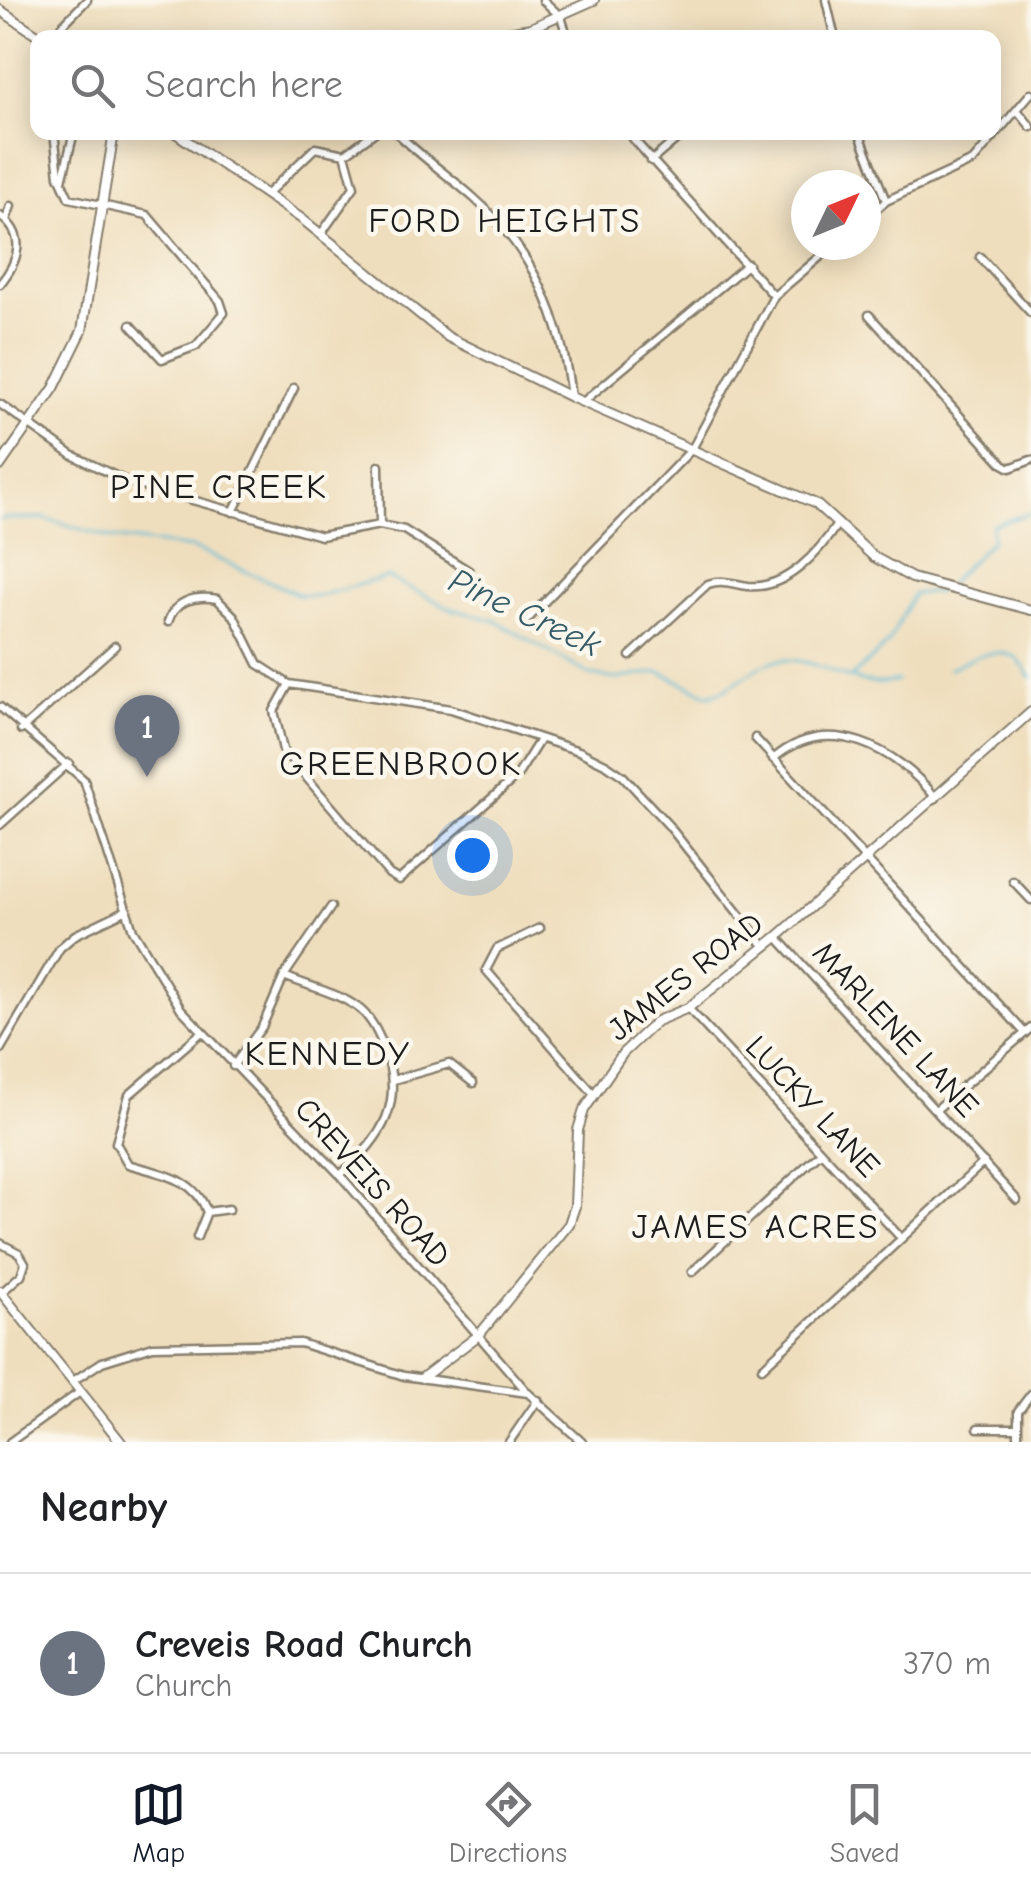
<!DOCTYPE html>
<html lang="en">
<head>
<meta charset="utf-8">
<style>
  body { margin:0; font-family:"Comic Neue",sans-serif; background:#f2f2f2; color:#202124 }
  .compass { position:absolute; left:791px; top:170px; width:90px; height:90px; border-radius:50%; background:#fff; box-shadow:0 5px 25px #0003; rotate:47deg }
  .you { position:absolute; left:472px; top:855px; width:35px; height:35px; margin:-25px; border:8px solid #fff; border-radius:50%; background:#1a73e8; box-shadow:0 0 0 15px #1a73e833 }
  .badge { display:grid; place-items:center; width:65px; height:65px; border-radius:50%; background:#111827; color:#fff; font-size:32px; font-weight:700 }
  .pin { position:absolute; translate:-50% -82px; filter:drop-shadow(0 2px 5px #0008) }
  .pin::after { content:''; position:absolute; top:52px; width:35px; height:30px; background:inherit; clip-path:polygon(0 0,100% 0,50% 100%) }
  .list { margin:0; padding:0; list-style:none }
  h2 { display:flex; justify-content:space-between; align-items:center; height:130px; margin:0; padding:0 40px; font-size:42px }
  h2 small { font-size:32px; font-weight:400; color:#757577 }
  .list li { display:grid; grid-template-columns:65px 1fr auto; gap:30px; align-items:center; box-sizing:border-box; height:180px; padding:0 40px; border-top:2px solid #e0e0e0 }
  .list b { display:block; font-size:38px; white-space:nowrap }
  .list p { margin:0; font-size:32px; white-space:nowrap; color:#757577 }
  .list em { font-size:32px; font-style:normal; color:#757577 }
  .icon { flex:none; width:55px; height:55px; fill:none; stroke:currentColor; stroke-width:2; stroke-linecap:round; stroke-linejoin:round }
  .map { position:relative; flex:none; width:1031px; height:1442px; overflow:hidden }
  .search { position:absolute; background:#fff; box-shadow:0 5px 25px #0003; left:30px; right:30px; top:30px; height:110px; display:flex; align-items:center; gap:25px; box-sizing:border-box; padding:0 35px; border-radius:20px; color:#757577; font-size:38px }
  .sheet { height:310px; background:#fff }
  nav { display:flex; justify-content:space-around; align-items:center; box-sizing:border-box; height:140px; border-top:2px solid #e0e0e0; background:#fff; font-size:28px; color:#757577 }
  nav a { display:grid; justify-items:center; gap:5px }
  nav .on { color:#111827 }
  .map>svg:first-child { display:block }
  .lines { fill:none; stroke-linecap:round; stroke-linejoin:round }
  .stream { stroke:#58bad7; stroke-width:2.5 }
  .minor-casing { stroke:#867d6c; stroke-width:11 }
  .tertiary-casing { stroke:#867d6c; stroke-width:12 }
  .minor { stroke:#fff; stroke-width:6 }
  .tertiary { stroke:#fff; stroke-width:8 }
  .labels { text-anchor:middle; stroke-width:9; stroke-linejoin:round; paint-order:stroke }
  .street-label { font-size:32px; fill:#1c1c1c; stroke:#fbf7ec }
  .neighbourhood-label { font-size:35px; letter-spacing:2.5px; fill:#1c1c1c; stroke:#fbf7ec }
  .water-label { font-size:35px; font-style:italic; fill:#345b67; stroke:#fbf7ec }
</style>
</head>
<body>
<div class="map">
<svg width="1031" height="1442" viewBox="0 0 1031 1442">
  <rect width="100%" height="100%" fill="#fbf7ec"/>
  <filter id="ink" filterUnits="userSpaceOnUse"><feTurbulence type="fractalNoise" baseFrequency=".01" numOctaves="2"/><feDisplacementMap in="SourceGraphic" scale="20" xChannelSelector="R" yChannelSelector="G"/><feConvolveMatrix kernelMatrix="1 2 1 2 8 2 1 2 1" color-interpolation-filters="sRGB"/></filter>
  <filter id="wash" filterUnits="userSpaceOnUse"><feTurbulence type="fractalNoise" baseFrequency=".0048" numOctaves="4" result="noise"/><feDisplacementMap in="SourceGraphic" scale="40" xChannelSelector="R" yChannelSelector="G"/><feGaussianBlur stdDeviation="2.25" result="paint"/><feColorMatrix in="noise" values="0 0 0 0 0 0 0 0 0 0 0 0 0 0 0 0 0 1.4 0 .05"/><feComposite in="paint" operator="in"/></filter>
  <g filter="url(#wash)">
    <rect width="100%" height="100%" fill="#efdebd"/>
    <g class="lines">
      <path class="stream" d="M 0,519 L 43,518 L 112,538 L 193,548 L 300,595 L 318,596 L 387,577 L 452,609 L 496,621 L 590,675 L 616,679 L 660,672 L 709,695 C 736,689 752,664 780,660 C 821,656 854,693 897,681
        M 948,584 L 992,540 L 992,525 L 1031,513
        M 948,669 C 974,658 987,647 1016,657 L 1031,677
        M 851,678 L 889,642 L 913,594 L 939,592"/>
    </g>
  </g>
  <g filter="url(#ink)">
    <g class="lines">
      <defs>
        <path id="minor" d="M 543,0 L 561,17 L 568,38
          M 826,0 L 835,38
          M 50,38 L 87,0
          M 1017,110 L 1031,127
          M 54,132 L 59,176 L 69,198 L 147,215 L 220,301 L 224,313 L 196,346 L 162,359 L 131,325
          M 396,132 C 420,156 448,175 474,198 C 534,251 562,319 571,397
          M 627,132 L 774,296
          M 859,132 L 886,201
          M 651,161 L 685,132
          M 62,181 L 74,132
          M 266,195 L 315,148 L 345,154 L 375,132
          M 0,216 C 28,236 18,262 0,284
          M 866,218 L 886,201 L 973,161 L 1031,93
          M 6,220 L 11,206
          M 321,234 L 354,187 L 345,154
          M 980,257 L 1031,313
          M 869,315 L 1003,464 L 1010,468 L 1031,460
          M 583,402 L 748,264
          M 0,404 L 72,455 L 128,482 L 321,536 L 380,525 L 404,530 L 469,571
          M 379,466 L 380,525
          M 233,512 L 294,388
          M 526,621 L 692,449 L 774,296 L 834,245
          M 168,622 C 175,600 196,595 217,599 L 234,616 L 258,664 L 289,684 L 451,709 L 579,751 L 607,765 L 623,776 L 669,826 L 765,947
          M 630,656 L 708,584 C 723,579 733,584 748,586 C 786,590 819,552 838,523
          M 289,684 L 274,711 L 283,750 L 389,874 L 399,880 L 517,776 L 539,741
          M 0,707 L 84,780 L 133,930 L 181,1009 L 340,1175 L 528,1393
          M 21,730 L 115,646
          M 755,738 L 1025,1033
          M 773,759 C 829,711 896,749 936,798
          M 0,825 L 69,763
          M 1013,881 L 1031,900
          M 540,928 L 497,949 L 486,970 L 593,1093
          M 777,937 L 1017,1200
          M 284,976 C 307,986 336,992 357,1007 C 370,1016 377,1031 383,1045 C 406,1102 383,1138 340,1175
          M 688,1008 L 901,1238
          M 0,1050 L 60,948 L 75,935 L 127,910
          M 233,1066 L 262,1027 L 284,976 L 331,907
          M 393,1080 L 449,1064 L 473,1083
          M 937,1109 L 1031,1028
          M 207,1212 L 229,1209
          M 197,1237 L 207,1212 C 195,1177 160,1174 128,1164 L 116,1143 L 129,1095 L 202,1032
          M 0,1243 L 19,1253 L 25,1263 L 21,1275 L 1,1293
          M 692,1272 L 821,1152
          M 762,1368 L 984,1162
          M 73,1381 L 102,1362 L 153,1346 L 300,1343 L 404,1376 L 528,1393 L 582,1442
          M 978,1428 L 1015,1428
          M 10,1442 L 80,1392
          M 509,1442 L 538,1400
          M 1018,1442 L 1018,1411 L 1031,1394"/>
        <path id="tertiary" d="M 0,10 L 42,38
          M 471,38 L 531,28 L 594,0
          M 174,132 L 302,219 L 448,337 L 571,397 L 816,504 L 874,557 L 912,578 L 1031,610
          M 0,466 L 54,388 L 82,331 L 114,132
          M 0,1291 L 121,1442
          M 422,1378 L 479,1335 L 569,1224 L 575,1206 L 578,1130 L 584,1110 L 623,1053 L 657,1021 L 688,1008 L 777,937 L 1031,712"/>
      </defs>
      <use href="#minor" class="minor-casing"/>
      <use href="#tertiary" class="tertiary-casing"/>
      <use href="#minor" class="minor"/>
      <use href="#tertiary" class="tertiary"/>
    </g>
  </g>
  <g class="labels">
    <g class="street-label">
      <text transform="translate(685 976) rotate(-38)" y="11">JAMES ROAD</text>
      <text transform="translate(896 1029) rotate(47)" y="11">MARLENE LANE</text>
      <text transform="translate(813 1106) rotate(47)" y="11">LUCKY LANE</text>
      <text transform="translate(373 1182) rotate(48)" y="11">CREVEIS ROAD</text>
    </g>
    <g class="neighbourhood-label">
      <text x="505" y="232">FORD HEIGHTS</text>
      <text x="219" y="498">PINE CREEK</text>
      <text x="401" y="775">GREENBROOK</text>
      <text x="328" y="1065">KENNEDY</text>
      <text x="756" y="1238">JAMES ACRES</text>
    </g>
    <g class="water-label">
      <text transform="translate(525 612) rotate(25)" y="12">Pine Creek</text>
    </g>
  </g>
</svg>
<svg class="compass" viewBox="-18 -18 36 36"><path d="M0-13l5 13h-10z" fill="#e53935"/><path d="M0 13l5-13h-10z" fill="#757577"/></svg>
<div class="you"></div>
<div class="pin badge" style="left:147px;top:777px;background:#6b7280">1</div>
<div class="search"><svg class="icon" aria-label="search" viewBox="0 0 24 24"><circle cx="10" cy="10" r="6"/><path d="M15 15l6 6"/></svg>Search here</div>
</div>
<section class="sheet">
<h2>Nearby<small></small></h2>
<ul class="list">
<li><span class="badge" style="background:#6b7280">1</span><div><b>Creveis Road Church</b><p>Church</p></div><em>370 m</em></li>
</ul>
</section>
<nav>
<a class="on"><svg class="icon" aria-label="map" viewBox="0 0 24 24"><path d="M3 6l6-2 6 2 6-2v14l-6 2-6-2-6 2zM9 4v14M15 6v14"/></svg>Map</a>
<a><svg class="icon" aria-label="directions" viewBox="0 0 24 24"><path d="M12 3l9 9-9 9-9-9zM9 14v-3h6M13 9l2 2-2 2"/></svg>Directions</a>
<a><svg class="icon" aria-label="saved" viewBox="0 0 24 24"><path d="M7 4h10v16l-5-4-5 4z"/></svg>Saved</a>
</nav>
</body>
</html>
